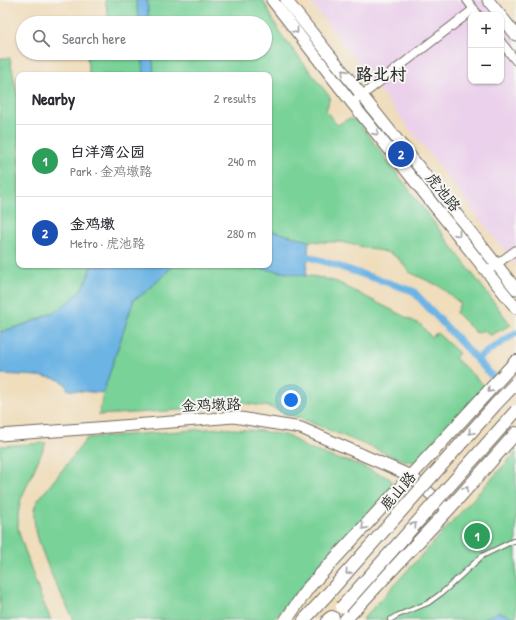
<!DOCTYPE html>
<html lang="en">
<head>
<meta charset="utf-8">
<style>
  body { margin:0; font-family:"Patrick Hand","LXGW WenKai TC",sans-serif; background:#f2f2f3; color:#2b2b33 }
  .controls { position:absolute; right:12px; top:12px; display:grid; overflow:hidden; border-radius:8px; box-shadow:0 1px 3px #0004 }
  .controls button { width:36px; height:36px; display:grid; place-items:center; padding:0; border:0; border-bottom:1px solid #e1e1e2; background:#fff; color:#2b2b33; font:20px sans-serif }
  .you { position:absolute; left:291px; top:400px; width:14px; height:14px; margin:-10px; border:3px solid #fff; border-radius:50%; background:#1a73e8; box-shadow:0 0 0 6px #1a73e833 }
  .badge { display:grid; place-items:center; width:26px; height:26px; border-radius:50%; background:#b45309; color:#fff; font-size:13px; font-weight:700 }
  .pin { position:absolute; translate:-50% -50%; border:2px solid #fff; box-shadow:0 1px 4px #0006 }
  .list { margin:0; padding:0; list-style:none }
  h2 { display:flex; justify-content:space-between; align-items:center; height:52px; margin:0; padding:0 16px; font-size:17px }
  h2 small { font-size:13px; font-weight:400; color:#7c7c81 }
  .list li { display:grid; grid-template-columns:26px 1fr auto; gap:12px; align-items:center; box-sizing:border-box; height:72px; padding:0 16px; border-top:1px solid #e1e1e2 }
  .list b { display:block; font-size:15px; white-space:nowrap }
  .list p { margin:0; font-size:13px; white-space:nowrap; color:#7c7c81 }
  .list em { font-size:13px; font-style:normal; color:#7c7c81 }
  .icon { flex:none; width:22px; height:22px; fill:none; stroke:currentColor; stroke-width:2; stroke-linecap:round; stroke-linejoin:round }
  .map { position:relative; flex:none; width:516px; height:620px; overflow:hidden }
  .search { position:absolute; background:#fff; box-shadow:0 1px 3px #0004; left:16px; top:16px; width:256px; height:44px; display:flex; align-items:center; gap:10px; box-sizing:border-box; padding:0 14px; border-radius:22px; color:#7c7c81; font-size:15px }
  .panel { position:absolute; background:#fff; box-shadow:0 1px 3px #0004; left:16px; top:72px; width:256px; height:196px; border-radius:8px }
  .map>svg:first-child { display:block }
  .built { fill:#ebd1eb; fill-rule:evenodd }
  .green { fill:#79d298; stroke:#527e62 }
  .water { fill:#6cb4e4; stroke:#4c7088 }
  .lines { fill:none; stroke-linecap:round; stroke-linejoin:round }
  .canal { stroke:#6cb4e4; stroke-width:7 }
  .lane-casing { stroke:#70695e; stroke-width:6 }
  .street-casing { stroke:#70695e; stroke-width:10 }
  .secondary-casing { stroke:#70695e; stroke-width:13 }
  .primary-casing { stroke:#70695e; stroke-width:14 }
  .highway-casing { stroke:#70695e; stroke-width:16 }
  .lane { stroke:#fff; stroke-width:4 }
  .street { stroke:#fff; stroke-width:8 }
  .secondary { stroke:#fff; stroke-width:11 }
  .primary { stroke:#fff; stroke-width:12 }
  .highway { stroke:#fff; stroke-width:14 }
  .primary-bridge-casing { stroke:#70695e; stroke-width:14; stroke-linecap:butt }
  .primary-bridge { stroke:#fff; stroke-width:12 }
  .oneway { stroke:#a0a0a0 }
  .labels { text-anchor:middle; stroke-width:4; stroke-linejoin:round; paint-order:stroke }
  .street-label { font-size:15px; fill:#2b2b2b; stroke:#f6f6f2 }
  .quarter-label { font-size:17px; font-weight:bold; fill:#2b2b2b; stroke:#f6f6f2 }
</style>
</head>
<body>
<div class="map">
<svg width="516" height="620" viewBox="0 0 516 620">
  <rect width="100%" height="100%" fill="#f6f6f2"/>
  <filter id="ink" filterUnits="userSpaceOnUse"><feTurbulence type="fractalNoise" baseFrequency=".025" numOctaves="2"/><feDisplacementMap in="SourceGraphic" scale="8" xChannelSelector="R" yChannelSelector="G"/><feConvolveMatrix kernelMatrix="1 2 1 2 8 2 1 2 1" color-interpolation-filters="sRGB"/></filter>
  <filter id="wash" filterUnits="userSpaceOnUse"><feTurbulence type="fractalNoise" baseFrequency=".012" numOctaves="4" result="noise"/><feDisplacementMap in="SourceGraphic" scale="16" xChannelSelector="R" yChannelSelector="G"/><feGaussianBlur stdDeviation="0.9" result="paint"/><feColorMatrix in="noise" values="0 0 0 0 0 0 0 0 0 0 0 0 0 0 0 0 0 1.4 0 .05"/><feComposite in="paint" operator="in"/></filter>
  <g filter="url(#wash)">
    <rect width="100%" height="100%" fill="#efddbc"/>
    <path class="built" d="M 309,0 L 496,0 L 516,25 L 516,265 ZM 471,15 L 501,15 L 501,81 L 471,81 Z"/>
    <path class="green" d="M 105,0 L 136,0 L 139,23 L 110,23 Z
      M 147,0 L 263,0 L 280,33 L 330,97 L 326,111 L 337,125 L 348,119 L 357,120 L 511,325 L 491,335 L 489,335 L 483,330 L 479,333 L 475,332 L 456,313 L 460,303 L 439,286 L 409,272 L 399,259 L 390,253 L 341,242 L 325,242 L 309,241 L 269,230 L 269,75 L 154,75 L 152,53 L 265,53 L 265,23 L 149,23 Z
      M 107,53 L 142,53 L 144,75 L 89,75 L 87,57 Z
      M 0,58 L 10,58 L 17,95 L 19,95 L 19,265 L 91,265 C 89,271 88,277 85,283 C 70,312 29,323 0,332 Z
      M 173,265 L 239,265 L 323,278 L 337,282 L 421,325 L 431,337 L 437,333 L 459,353 L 455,358 L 486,387 L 417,461 L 412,462 L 400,459 L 297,417 L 288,415 L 270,407 L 236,402 L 214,407 L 201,409 L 99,415 L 103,393 L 134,299 C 145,295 164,275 173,265 Z
      M 220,428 L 261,431 L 284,435 L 291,437 L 305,447 L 334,458 L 351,462 L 389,478 L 392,481 L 391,489 L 273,620 L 74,620 C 62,598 27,530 35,506 C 38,498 46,491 51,484 C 63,469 75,454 87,438 Z
      M 46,443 L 21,499 L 18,514 L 18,528 L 20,536 L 40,595 L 51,620 L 0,620 L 0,446 Z
      M 516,452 L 516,620 L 362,620 Z"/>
    <path class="water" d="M 136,0 L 147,0 L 149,23 L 139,23 Z
      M 142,53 L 152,53 L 154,75 L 144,75 Z
      M 269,230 L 309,241 L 306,276 L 239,265 L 269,265 Z
      M 91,265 L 174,265 C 162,275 148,294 134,299 L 103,393 L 68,390 C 67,388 66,384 63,382 C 55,375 12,375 0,374 L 0,332 C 29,324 70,311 85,283 C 88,277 90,271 91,265 Z
      M 498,612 L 514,617 L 516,620 L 483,620 L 484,618 Z"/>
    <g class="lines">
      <path class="canal" d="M 300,255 L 307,256 L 413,291 L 494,378
        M 476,359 L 516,333"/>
    </g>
  </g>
  <g filter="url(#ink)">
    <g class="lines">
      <defs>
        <path id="lane" d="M 390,620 L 396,616 L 428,603 L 443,592 L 482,556 L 513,541 L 516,541"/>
        <path id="street" d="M 467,0 L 478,15
          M 501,42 L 516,61
          M 352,103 L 474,9
          M 493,267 L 516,250"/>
        <path id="secondary" d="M 272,0 L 352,103 L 516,308
          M 286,0 L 516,289
          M 488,0 L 500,15
          M 501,16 L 516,35
          M 0,435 L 96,428 L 234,417 L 301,428 L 411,476 L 448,510"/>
        <path id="primary" d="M 286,620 L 308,588 L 516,361
          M 304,620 L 326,596
          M 345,620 L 448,510 L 516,433"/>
        <path id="highway" d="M 329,620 L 332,618"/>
      </defs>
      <use href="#lane" class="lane-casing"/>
      <use href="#street" class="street-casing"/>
      <use href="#secondary" class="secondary-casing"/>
      <use href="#primary" class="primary-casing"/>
      <use href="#highway" class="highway-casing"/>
      <use href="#lane" class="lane"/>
      <use href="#street" class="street"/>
      <use href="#secondary" class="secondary"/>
      <use href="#primary" class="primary"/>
      <use href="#highway" class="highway"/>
      <defs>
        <path id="primary-bridge" d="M 326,596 L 495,405 L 516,383
          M 342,607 L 516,411"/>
      </defs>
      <use href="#primary-bridge" class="primary-bridge-casing"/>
      <use href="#primary-bridge" class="primary-bridge"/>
    </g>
    <defs><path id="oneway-chevron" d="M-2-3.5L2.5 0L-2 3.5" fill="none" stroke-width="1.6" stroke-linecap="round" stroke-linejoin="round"/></defs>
    <g class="oneway">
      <use href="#oneway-chevron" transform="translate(296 31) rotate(52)"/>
      <use href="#oneway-chevron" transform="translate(344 72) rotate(-129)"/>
      <use href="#oneway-chevron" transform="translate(376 133) rotate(51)"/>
      <use href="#oneway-chevron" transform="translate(458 234) rotate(51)"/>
      <use href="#oneway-chevron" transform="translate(490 390) rotate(132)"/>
      <use href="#oneway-chevron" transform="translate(471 432) rotate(131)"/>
      <use href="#oneway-chevron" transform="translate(466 489) rotate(-48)"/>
      <use href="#oneway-chevron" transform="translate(414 525) rotate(-48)"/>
      <use href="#oneway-chevron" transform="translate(364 527) rotate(132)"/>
      <use href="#oneway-chevron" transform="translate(348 572) rotate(131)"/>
    </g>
  </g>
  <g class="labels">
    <g class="street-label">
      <text transform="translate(443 192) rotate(51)" y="5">虎池路</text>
      <text transform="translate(211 405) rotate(-2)" y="5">金鸡墩路</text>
      <text transform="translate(398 491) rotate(-49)" y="5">鹿山路</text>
    </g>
    <g class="quarter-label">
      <text x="381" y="80">路北村</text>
    </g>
  </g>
</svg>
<div class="controls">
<button>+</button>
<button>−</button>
</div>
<div class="you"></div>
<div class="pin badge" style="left:477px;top:536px;background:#2e9e5b">1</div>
<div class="pin badge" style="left:401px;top:154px;background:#1a4fb4">2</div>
<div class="search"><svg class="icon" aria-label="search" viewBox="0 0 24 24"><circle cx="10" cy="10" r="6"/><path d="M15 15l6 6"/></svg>Search here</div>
<section class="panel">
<h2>Nearby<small>2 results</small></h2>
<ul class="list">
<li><span class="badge" style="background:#2e9e5b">1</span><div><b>白洋湾公园</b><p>Park · 金鸡墩路</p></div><em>240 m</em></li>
<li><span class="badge" style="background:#1a4fb4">2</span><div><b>金鸡墩</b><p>Metro · 虎池路</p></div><em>280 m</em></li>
</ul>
</section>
</div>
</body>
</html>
